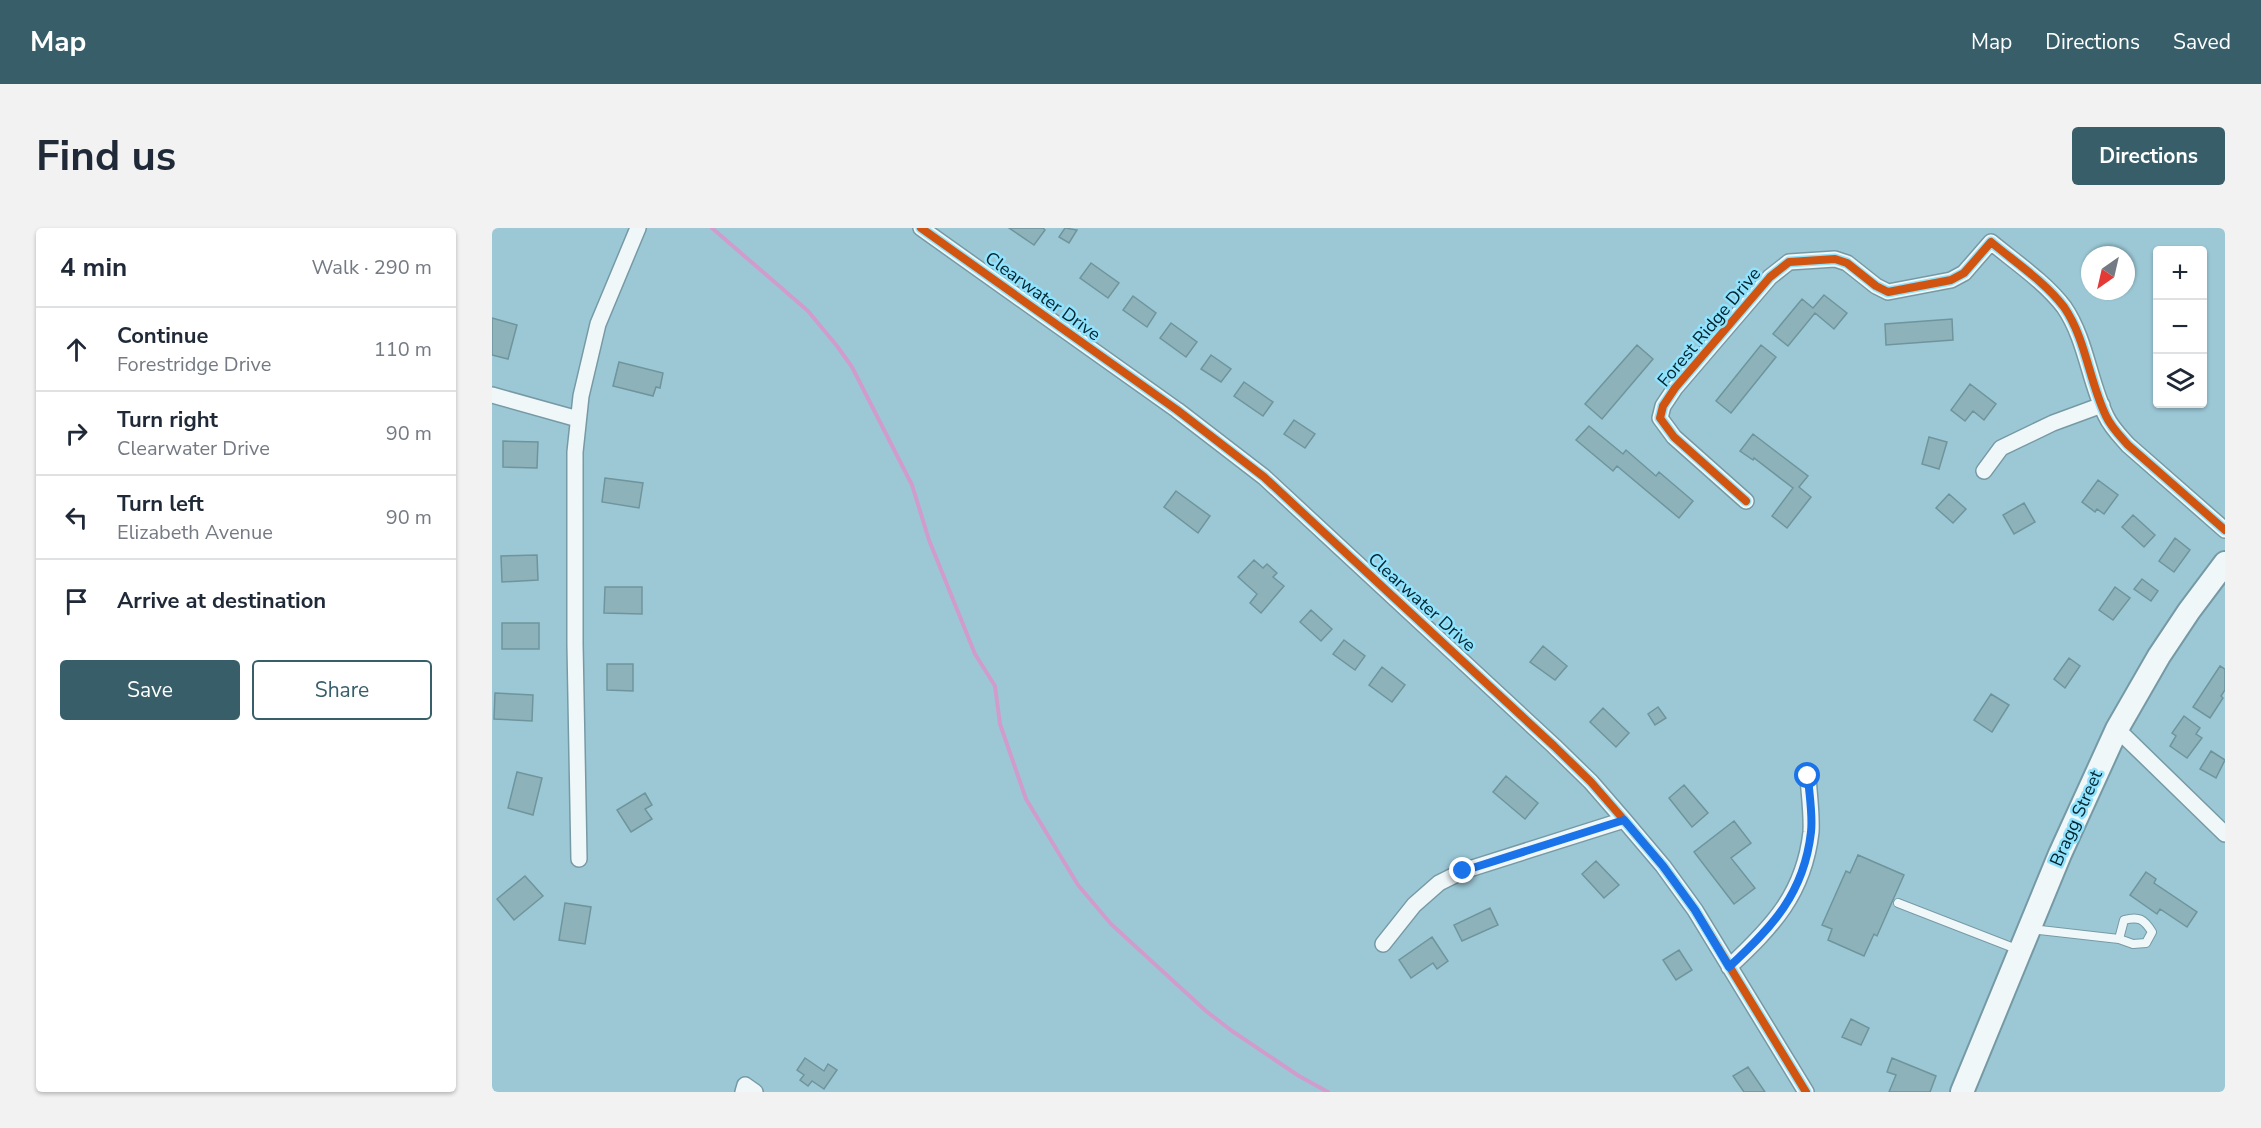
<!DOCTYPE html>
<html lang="en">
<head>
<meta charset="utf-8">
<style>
  body { margin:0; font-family:"Nunito Sans",sans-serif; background:#f2f2f3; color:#1f2937 }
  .controls { position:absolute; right:18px; top:18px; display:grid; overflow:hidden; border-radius:6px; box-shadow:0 2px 4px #0004 }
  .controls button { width:54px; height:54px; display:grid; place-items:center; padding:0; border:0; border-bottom:2px solid #e0e1e3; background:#fff; color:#1f2937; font:30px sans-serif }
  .compass { position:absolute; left:1589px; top:18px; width:54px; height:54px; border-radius:50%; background:#fff; box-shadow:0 2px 4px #0004; rotate:214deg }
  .stop { position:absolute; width:18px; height:18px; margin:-14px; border:4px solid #1a73e8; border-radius:50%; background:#fff }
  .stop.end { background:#1a73e8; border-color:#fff; box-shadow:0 2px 6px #0008 }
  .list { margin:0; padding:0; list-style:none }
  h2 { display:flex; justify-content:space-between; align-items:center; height:78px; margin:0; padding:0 24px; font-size:26px }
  h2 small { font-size:20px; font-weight:400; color:#747a83 }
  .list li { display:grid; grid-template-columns:39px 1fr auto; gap:18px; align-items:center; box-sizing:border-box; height:84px; padding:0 24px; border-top:2px solid #e0e1e3 }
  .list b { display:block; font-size:22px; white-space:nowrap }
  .list p { margin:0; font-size:20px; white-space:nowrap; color:#747a83 }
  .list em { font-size:20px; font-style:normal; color:#747a83 }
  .actions { display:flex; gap:12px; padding:18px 24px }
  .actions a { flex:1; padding:14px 0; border:2px solid #375e69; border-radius:6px; text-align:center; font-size:21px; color:#375e69 }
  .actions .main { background:#375e69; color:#fff }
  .icon { flex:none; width:33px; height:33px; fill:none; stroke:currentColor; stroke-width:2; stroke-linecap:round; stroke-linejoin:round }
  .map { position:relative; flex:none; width:1733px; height:864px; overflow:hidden; border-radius:6px }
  header { display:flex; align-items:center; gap:36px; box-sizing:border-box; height:84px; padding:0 30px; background:#375e69; color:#fff }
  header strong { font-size:28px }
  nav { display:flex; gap:33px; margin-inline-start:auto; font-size:21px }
  .intro { display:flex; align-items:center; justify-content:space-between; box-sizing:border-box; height:144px; padding:0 36px }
  h1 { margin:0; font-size:42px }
  .button { padding:15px 27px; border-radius:6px; background:#375e69; color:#fff; font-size:21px; font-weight:700 }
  main { display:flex; gap:36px; padding:0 36px }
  aside { flex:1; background:#fff; border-radius:6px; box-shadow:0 2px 4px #0004 }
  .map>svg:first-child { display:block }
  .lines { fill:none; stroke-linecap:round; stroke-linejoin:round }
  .stream { stroke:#d09ccc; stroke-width:4 }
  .building { fill:#8db2b9; stroke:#6e959d; stroke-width:1.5 }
  .lane-casing { stroke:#769aa5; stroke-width:10 }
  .street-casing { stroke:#769aa5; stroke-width:18 }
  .secondary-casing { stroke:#769aa5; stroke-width:26 }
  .lane { stroke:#f0f7f9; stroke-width:8 }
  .street { stroke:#f0f7f9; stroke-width:15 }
  .secondary { stroke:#f0f7f9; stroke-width:22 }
  .cycleway-casing { stroke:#90e2fd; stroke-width:11 }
  .cycleway { stroke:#d15410; stroke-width:8 }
  .route { stroke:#1a73e8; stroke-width:8 }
  .labels { text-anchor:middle; stroke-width:5; stroke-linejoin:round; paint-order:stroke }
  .street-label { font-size:18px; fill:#01252f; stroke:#90e2fd }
</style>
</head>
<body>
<header>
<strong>Map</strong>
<nav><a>Map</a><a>Directions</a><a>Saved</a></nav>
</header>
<div class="intro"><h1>Find us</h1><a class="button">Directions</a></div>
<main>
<aside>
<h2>4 min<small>Walk · 290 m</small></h2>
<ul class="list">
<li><svg class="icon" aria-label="ahead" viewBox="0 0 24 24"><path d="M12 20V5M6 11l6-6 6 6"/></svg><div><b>Continue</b><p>Forestridge Drive</p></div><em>110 m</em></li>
<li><svg class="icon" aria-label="right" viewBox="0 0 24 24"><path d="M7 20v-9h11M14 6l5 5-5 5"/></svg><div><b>Turn right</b><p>Clearwater Drive</p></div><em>90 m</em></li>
<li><svg class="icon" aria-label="left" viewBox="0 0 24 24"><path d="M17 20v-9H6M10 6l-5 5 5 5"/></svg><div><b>Turn left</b><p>Elizabeth Avenue</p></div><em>90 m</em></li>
<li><svg class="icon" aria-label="arrive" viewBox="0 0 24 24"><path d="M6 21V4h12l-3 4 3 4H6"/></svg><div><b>Arrive at destination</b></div></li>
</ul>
<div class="actions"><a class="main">Save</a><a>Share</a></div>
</aside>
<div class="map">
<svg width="1733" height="864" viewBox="0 0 1733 864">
  <rect width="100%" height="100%" fill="#9cc8d6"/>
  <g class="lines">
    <path class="stream" d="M 220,0 L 316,83 L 345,118 L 360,139 L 420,257 L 437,312 L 483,426 L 503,458 L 508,496 L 534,571 L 586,657 L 619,696 L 714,783 L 740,803 L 807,848 L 836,864"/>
  </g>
  <path class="building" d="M 517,0 L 551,0 L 553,2 L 542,17 Z
    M 573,0 L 585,2 L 577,15 L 567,9 Z
    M 599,35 L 627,55 L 616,70 L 588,50 Z
    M 1332,67 L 1355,85 L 1342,101 L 1323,85 L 1296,118 L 1281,106 L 1310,71 L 1321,80 Z
    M 641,68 L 664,85 L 655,99 L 631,82 Z
    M 0,90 L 25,97 L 16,131 L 0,127 Z
    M 1460,91 L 1461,112 L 1394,117 L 1393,96 Z
    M 679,95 L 705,114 L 694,129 L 668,110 Z
    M 1145,117 L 1161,131 L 1110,191 L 1093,176 Z
    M 1269,117 L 1284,129 L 1239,185 L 1224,173 Z
    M 719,127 L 739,141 L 729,154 L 709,141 Z
    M 127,134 L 171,145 L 168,160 L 164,159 L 161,168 L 121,158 Z
    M 752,154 L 781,174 L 771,188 L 742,168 Z
    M 1478,156 L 1504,176 L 1492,192 L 1481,183 L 1473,193 L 1459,182 Z
    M 802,192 L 823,206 L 813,220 L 792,206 Z
    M 1097,198 L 1131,226 L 1134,222 L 1164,248 L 1167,244 L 1201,273 L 1187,290 L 1125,238 L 1121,243 L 1084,212 Z
    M 1261,206 L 1316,248 L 1307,259 L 1319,269 L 1295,300 L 1280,288 L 1301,260 L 1262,230 L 1261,232 L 1248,223 Z
    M 1437,209 L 1455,214 L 1447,241 L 1430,236 Z
    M 11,213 L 46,214 L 45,240 L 11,239 Z
    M 113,250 L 151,255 L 147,280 L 110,274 Z
    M 1606,252 L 1626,267 L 1612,286 L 1605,281 L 1603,284 L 1590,274 Z
    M 684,263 L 718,288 L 706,305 L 672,279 Z
    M 1457,266 L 1474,281 L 1461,295 L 1444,280 Z
    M 1532,275 L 1543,294 L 1522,306 L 1511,287 Z
    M 1641,287 L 1663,307 L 1652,319 L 1630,299 Z
    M 1683,310 L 1698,322 L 1682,344 L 1667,333 Z
    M 45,327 L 46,352 L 10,354 L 9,328 Z
    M 762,332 L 771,340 L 775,336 L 785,345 L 781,349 L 792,358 L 769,385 L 758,375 L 765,366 L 746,349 Z
    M 1650,351 L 1666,363 L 1659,373 L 1642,361 Z
    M 113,359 L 150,359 L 150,386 L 112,385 Z
    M 1623,359 L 1638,370 L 1621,392 L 1607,382 Z
    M 819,382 L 840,401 L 829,413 L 808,394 Z
    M 10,395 L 47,395 L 47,421 L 10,421 Z
    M 852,412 L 873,428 L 863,442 L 841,426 Z
    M 1051,418 L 1075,438 L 1063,452 L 1038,434 Z
    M 1577,430 L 1588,438 L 1573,460 L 1562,451 Z
    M 115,436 L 141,436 L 141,463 L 115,462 Z
    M 1728,438 L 1733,441 L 1733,462 L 1729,468 L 1731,470 L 1718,490 L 1701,479 Z
    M 890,439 L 913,457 L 900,474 L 877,457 Z
    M 3,465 L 41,467 L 40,493 L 2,491 Z
    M 1499,466 L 1517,477 L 1500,504 L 1482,492 Z
    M 1166,479 L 1174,490 L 1163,497 L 1156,486 Z
    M 1111,480 L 1137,505 L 1124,519 L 1098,494 Z
    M 1692,488 L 1708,500 L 1704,506 L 1710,510 L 1695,530 L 1678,518 L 1684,508 L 1680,505 Z
    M 1719,523 L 1733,532 L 1724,550 L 1708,541 Z
    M 25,544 L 50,550 L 41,587 L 16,580 Z
    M 1014,548 L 1046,575 L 1033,591 L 1001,564 Z
    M 1192,557 L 1216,585 L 1200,599 L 1177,570 Z
    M 153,565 L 160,577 L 153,581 L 160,591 L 139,604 L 125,582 Z
    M 1242,593 L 1259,615 L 1239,630 L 1263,660 L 1242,676 L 1202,624 Z
    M 1366,627 L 1412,647 L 1385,708 L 1382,706 L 1372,728 L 1336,712 L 1340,701 L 1330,697 L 1354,643 L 1358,645 Z
    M 1104,633 L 1127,657 L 1112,670 L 1090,646 Z
    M 1654,644 L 1664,651 L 1662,655 L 1705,684 L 1695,699 L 1668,681 L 1665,686 L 1638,667 Z
    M 33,648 L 51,668 L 22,692 L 5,671 Z
    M 73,675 L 99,679 L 93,716 L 67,712 Z
    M 998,680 L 1006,697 L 970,713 L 962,697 Z
    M 940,709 L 956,733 L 945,741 L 941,735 L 919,750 L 907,732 Z
    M 1187,722 L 1200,742 L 1184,752 L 1171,732 Z
    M 1359,791 L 1377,800 L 1369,817 L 1350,809 Z
    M 313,830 L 332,843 L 336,836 L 345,842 L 332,861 L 320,853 L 316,858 L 308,852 L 312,847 L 305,842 Z
    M 1400,830 L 1444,848 L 1438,864 L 1397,864 L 1404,847 L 1395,844 Z
    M 1256,839 L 1273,864 L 1252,864 L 1241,848 Z"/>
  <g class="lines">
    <defs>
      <path id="lane" d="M 1406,675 L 1527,722
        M 1539,701 L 1627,711 L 1641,716 L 1654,715 L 1660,704 C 1652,691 1647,688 1632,692 L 1627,711"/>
      <path id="street" d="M 429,0 L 685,182 L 772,249 L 1062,518 L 1099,554 L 1132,592 L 1171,638 L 1203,682 L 1314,864
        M 0,167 L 86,191
        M 1492,243 L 1509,220 L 1561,195 L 1610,177
        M 1254,273 L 1182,209 L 1168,190 L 1171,178 L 1183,160 L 1278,49 L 1297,34 L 1343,31 L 1355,35 L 1384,58 L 1396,64 L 1459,52 L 1472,45 L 1499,14 C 1523,34 1553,54 1572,79 C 1594,111 1597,153 1614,188 C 1619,199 1628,208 1636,217 L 1733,302
        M 1625,501 L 1733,606
        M 87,631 L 83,416 L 83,224 L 89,168 L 106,96 L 146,0
        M 891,716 L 922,677 L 947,655 L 971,643 L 1132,592
        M 1237,739 C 1280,699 1312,666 1319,604 C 1320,586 1317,566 1316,548
        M 251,864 L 253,857 L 263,864"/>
      <path id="secondary" d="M 1470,864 L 1568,626 L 1625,501 L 1667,428 L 1697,383 L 1733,335"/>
    </defs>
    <use href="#lane" class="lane-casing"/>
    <use href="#street" class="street-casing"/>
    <use href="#secondary" class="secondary-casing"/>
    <use href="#lane" class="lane"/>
    <use href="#street" class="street"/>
    <use href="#secondary" class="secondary"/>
    <defs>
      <path id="cycleway" d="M 429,0 L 685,182 L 772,249 L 1062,518 L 1099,554 L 1132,592 L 1171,638 L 1203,682 L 1314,864
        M 1254,273 L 1182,209 L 1168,190 L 1171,178 L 1183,160 L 1278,49 L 1297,34 L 1343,31 L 1355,35 L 1384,58 L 1396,64 L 1459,52 L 1472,45 L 1499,14 C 1523,34 1553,54 1572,79 C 1594,111 1597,153 1614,188 C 1619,199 1628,208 1636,217 L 1733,302"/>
    </defs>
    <use href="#cycleway" class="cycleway-casing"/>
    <use href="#cycleway" class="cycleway"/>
  </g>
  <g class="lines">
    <path class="route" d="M 971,643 L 1132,592 L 1171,638 L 1203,682 L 1237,739 C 1280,699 1312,666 1319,604 C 1321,586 1317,566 1316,548"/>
  </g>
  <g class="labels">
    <g class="street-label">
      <text transform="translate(551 68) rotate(36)" y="6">Clearwater Drive</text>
      <text transform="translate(1217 99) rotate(-50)" y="6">Forest Ridge Drive</text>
      <text transform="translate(930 374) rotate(42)" y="6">Clearwater Drive</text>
      <text transform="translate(1584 590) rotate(-66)" y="6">Bragg Street</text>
    </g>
  </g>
</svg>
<div class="controls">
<button>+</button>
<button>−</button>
<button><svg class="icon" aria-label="layers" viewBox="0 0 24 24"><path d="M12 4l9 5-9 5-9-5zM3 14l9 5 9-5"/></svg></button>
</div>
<svg class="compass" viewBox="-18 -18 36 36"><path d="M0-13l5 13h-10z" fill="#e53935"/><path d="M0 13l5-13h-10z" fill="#747a83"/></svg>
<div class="stop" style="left:1316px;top:548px"></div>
<div class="stop end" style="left:971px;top:643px"></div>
</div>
</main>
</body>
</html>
